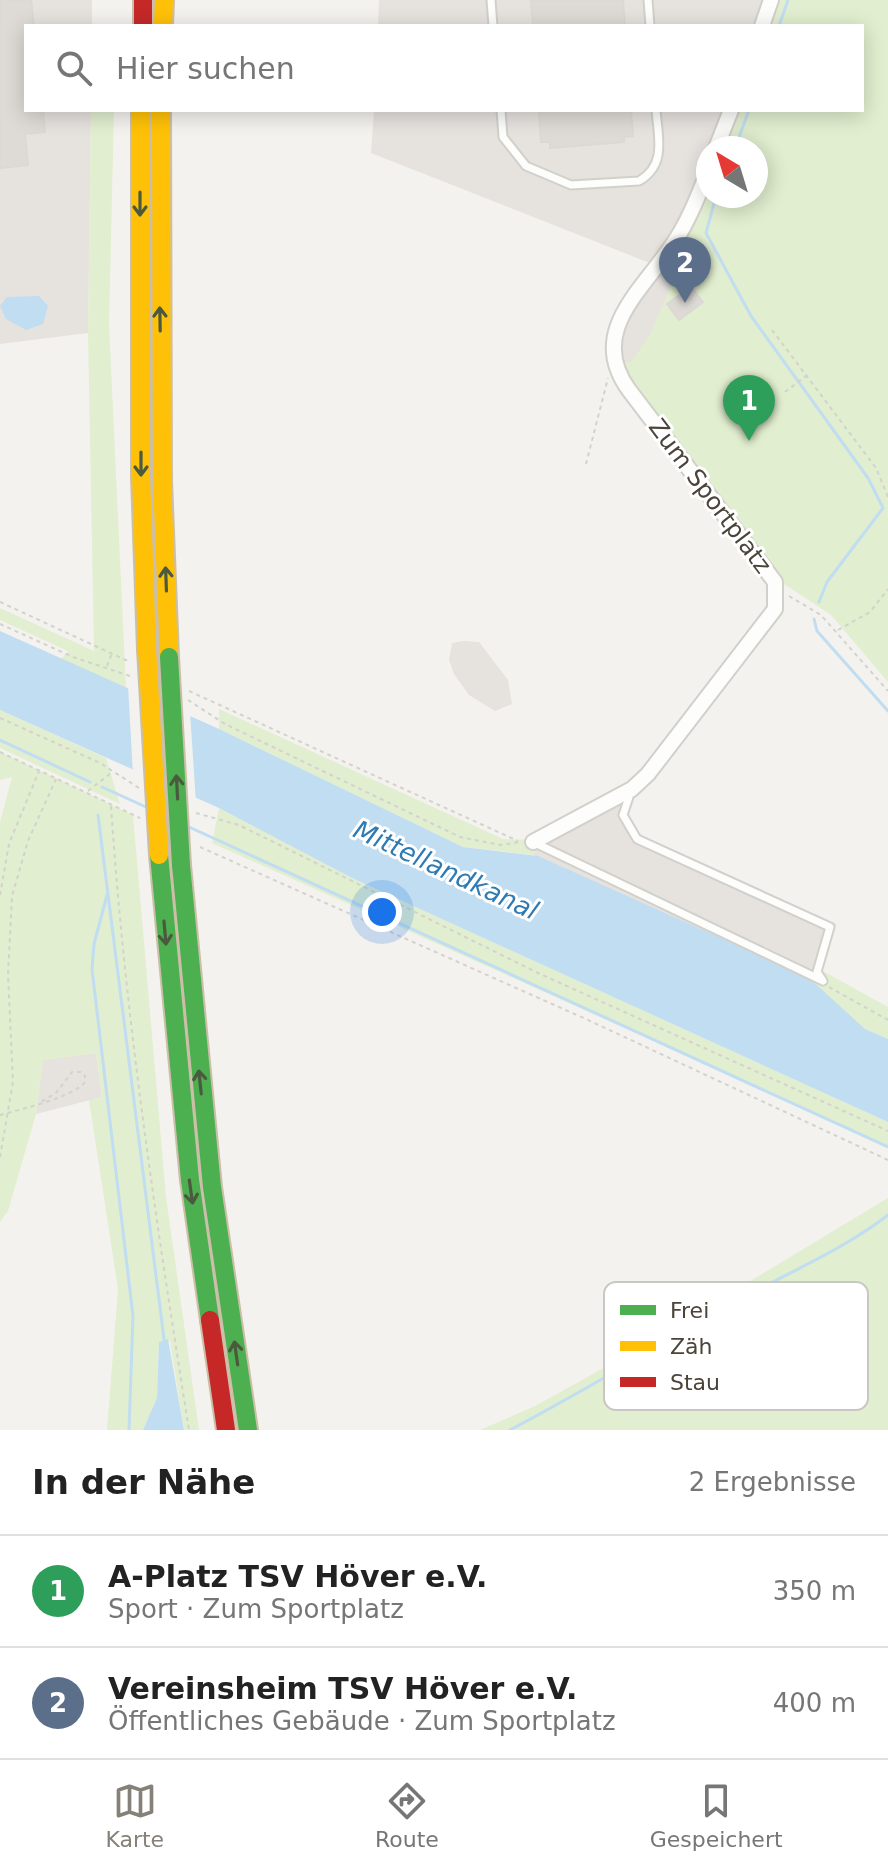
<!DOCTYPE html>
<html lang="de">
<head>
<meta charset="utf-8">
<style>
  body { margin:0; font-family:"DejaVu Sans",sans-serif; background:#f2f2f2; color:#222 }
  .compass { position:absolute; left:696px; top:136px; width:72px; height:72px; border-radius:50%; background:#fff; box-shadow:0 4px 20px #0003; rotate:322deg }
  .you { position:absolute; left:382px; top:912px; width:28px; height:28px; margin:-20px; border:6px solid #fff; border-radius:50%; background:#1a73e8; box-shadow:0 0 0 12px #1a73e833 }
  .badge { display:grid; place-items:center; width:52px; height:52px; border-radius:50%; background:#868178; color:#fff; font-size:26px; font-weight:700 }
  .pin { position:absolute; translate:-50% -66px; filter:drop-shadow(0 2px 4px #0008) }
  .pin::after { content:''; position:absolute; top:42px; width:28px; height:24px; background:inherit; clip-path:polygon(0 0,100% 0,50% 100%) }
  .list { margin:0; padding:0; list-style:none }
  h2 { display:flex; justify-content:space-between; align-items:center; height:104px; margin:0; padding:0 32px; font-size:34px }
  h2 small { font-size:26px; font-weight:400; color:#767676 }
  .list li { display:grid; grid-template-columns:52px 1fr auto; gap:24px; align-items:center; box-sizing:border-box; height:112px; padding:0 32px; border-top:2px solid #e0e0e0 }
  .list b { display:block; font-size:30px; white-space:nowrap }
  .list p { margin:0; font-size:26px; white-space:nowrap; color:#767676 }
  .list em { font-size:26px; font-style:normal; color:#767676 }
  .icon { flex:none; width:44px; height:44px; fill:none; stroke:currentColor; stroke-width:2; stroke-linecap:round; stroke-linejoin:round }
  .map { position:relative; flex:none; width:888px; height:1430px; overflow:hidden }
  .search { position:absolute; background:#fff; box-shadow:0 4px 20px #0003; left:24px; right:24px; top:24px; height:88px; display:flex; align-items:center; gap:20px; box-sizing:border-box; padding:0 28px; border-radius:0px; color:#767676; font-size:30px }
  .sheet { height:328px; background:#fff }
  nav { display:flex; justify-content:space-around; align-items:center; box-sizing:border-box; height:112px; border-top:2px solid #e0e0e0; background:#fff; font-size:22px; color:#767676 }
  nav a { display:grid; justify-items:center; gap:4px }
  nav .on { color:#868178 }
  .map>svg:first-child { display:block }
  .industrial { fill:#e6e2de }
  .green { fill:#e1eecf }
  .parking { fill:#e6e3df }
  .water { fill:#c0ddf1 }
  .pier { fill:#f4f2ee }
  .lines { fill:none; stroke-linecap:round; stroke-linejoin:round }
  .stream { stroke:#c0ddf1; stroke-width:3 }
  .building { fill:#dedbd6; stroke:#dcd9d4; stroke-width:2 }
  .lane-casing { stroke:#d2d0cb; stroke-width:11 }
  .street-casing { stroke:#d2d0cb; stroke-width:18 }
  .fast-casing { stroke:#ccbfa9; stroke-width:22 }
  .slow-casing { stroke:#ccbfa9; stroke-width:22 }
  .jam-casing { stroke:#ccbfa9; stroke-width:22 }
  .path { stroke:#d3d2cc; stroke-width:2; stroke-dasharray:4 4; stroke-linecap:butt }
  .lane { stroke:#fdfdfc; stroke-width:7 }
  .street { stroke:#fdfdfc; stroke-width:14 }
  .fast { stroke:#4caf50; stroke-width:18 }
  .slow { stroke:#ffc107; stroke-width:18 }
  .jam { stroke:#c62828; stroke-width:18 }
  .fast-bridge-casing { stroke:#ccbfa9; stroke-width:22; stroke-linecap:butt }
  .slow-bridge-casing { stroke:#ccbfa9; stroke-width:22; stroke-linecap:butt }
  .fast-bridge { stroke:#4caf50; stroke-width:18 }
  .slow-bridge { stroke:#ffc107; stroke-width:18 }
  .oneway { stroke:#4b593e }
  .labels { text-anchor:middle; stroke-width:6; stroke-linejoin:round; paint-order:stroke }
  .street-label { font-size:24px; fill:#4b4439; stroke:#fff }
  .water-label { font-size:26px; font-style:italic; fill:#2e7ab2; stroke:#fff }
  .key { fill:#fff; stroke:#c9c7c4; stroke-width:2 }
  .key-label { font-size:22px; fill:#4b4439 }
</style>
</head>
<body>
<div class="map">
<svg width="888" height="1430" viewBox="0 0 888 1430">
  <rect width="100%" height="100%" fill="#f4f2ee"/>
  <path class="industrial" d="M 0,0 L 92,0 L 92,26 L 26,26 L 26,110 L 91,110 L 88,333 L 0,344 Z
    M 379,0 L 773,0 L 763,26 L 378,26 Z
    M 374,110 L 729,110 L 714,148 L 708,148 L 708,163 L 665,269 L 371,153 Z
    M 463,641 L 479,642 L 508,680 L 512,704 L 495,711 L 469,695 L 454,674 L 449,660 L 452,643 Z
    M 617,800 L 639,834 L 836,924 L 815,985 L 807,977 L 533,855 L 540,840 Z
    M 96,1053 L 102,1097 L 36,1114 L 43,1060 Z"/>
  <path class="green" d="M 773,0 L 888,0 L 888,682 L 831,615 L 778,580 L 618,359 L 625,318 L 665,269 L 708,163 L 708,196 L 756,196 L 756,148 L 714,148 L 729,110 L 862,110 L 862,26 L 763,26 Z
    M 91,110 L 114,110 L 109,324 L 126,688 L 61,659 L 68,651 L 0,620 L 0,608 L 94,651 L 88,333 Z
    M 219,709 L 503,839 L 540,840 L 533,855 L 463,847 L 219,729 Z
    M 0,710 L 106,758 L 120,804 L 0,748 Z
    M 0,752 L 133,815 L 166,1197 L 199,1430 L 184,1430 L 170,1341 L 159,1342 L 157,1398 L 143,1430 L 107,1430 L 118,1289 L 89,1100 L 102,1097 L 96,1053 L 43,1060 L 36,1114 L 8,1211 L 0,1222 L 0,822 L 12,777 L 0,780 Z
    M 219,808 L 352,878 L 888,1122 L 888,1146 L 212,843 Z
    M 821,970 L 888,1007 L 888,1039 L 865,1029 L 815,985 Z
    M 888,1198 L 888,1430 L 480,1430 L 535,1406 L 629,1354 Z"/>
  <path class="parking" d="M 659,274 L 672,283 L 650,335 L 630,363 L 614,358 L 621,317 Z"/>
  <path class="water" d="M 39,296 L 48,306 L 43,324 L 26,330 L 6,319 L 0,306 L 7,297 Z
    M 0,631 L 219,729 L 463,847 L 538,856 L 808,977 L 865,1029 L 888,1039 L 888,1122 L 352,878 L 219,808 L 0,710 Z
    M 168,1339 L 184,1430 L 143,1430 L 157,1398 L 159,1342 Z"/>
  <path class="pier" d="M 128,685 L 190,712 L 196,803 L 133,775 Z"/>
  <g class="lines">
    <path class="stream" d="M 779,26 L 788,0
      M 735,148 L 749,110
      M 716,196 L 706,233 L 751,316 L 868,478 L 883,508 L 827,582 L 819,602
      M 814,619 L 817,631 L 888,711
      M 0,740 L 90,782
      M 102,787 L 146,807
      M 98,815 L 164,1339
      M 189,827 L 888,1147
      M 107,895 L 94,944 L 92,969 L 133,1316 L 129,1430
      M 510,1430 C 590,1388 666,1341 745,1297 C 793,1270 844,1249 888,1215"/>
  </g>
  <path class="building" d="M 0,0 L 31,0 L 34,26 L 26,26 L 26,110 L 43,110 L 45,132 L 25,134 L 28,165 L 0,168 Z
    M 531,0 L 623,0 L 625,26 L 533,26 Z
    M 539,110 L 631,110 L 633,136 L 624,137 L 624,142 L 550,148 L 550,142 L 541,142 Z
    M 691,287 L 703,302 L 679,320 L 667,304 Z"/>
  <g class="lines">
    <defs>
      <path id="lane" d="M 491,0 L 493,26
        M 648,0 L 650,26
        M 501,110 L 503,137 L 526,166 L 571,185 L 639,181 C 667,165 658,137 656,110
        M 631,791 L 623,815 L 637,839 L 830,927 L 817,972 L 823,981
        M 533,842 L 821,980"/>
      <path id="street" d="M 762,26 L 771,0
        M 716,148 L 731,110
        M 533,842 L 632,789 L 648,774 L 775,609 L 775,582 L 629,390 C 585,330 647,287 677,238 C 690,217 699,194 708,171"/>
      <path id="fast" d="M 159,855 L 190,1180 L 210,1320
        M 181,865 L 212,1187 L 248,1430"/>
      <path id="slow" d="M 163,26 L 164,0
        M 141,110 L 141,476 L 147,649
        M 161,110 L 162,481 L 169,657"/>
      <path id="jam" d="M 143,0 L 143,26
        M 210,1320 L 226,1430"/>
    </defs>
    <use href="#lane" class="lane-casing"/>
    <use href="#street" class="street-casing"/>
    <use href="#fast" class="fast-casing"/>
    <use href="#slow" class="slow-casing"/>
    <use href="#jam" class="jam-casing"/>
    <path class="path" d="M 772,330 L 876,468 L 888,497
      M 785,392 L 806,376
      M 586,464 L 608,378
      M 789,596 L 821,615 L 888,691
      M 0,602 L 130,662
      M 0,624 L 73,657 L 130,676
      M 838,630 L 870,612 L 888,589
      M 107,666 L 112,653
      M 189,691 L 518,841
      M 188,700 L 225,724 L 460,837 L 501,845 L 519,842
      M 0,718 L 100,763 L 139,788
      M 0,752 L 140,818
      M 88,791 L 111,773
      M 111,806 C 125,1016 156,1222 189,1430
      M 196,813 L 239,825 L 538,973 L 888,1131
      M 200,847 L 588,1020 L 888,1160
      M 0,895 L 9,844 L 39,771
      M 829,987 L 888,1020
      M 0,1115 C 21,1109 72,1098 85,1082 L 85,1076 L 82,1072 L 72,1072 L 56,1093 L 39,1103
      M 0,1157 L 13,1082 L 8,975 L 12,896 L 28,841 L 56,779"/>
    <use href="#lane" class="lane"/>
    <use href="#street" class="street"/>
    <use href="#fast" class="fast"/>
    <use href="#slow" class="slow"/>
    <use href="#jam" class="jam"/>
    <defs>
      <path id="fast-bridge" d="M 169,657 L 181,865"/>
      <path id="slow-bridge" d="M 147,649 L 159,855"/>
    </defs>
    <use href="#fast-bridge" class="fast-bridge-casing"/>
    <use href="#slow-bridge" class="slow-bridge-casing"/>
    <use href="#fast-bridge" class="fast-bridge"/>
    <use href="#slow-bridge" class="slow-bridge"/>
  </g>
  <defs><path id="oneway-shaft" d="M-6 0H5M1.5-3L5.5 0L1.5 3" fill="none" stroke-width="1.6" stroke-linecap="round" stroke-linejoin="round" transform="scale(2)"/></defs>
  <g class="oneway">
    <use href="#oneway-shaft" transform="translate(140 204) rotate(90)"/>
    <use href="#oneway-shaft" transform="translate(160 319) rotate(-91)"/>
    <use href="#oneway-shaft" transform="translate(141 464) rotate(90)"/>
    <use href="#oneway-shaft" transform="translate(166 579) rotate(-92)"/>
    <use href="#oneway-shaft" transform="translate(177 787) rotate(-93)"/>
    <use href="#oneway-shaft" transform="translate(165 933) rotate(85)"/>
    <use href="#oneway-shaft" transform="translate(200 1082) rotate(-96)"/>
    <use href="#oneway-shaft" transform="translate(191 1192) rotate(82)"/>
    <use href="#oneway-shaft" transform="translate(236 1353) rotate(-98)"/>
  </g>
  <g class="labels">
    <g class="street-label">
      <text transform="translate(710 496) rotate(53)" y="8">Zum Sportplatz</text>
    </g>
    <g class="water-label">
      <text transform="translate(446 870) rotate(25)" y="9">Mittellandkanal</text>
    </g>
  </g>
  <rect x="604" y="1282" width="264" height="128" rx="12" class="key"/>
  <rect x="620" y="1305" width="36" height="10" fill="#4caf50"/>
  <rect x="620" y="1341" width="36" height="10" fill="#ffc107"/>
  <rect x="620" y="1377" width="36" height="10" fill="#c62828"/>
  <g class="key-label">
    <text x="670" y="1318">Frei</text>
    <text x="670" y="1354">Zäh</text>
    <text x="670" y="1390">Stau</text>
  </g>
</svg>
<svg class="compass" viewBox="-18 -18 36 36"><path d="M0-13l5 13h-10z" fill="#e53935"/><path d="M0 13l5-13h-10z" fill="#767676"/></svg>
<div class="you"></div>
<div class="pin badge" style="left:749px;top:441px;background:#2e9e5b">1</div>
<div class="pin badge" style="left:685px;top:303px;background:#5c6f8a">2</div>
<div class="search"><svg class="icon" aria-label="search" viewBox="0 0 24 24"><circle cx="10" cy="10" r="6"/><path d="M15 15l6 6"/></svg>Hier suchen</div>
</div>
<section class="sheet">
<h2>In der Nähe<small>2 Ergebnisse</small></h2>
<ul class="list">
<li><span class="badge" style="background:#2e9e5b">1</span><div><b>A-Platz TSV Höver e.V.</b><p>Sport · Zum Sportplatz</p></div><em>350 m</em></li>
<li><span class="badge" style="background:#5c6f8a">2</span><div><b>Vereinsheim TSV Höver e.V.</b><p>Öffentliches Gebäude · Zum Sportplatz</p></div><em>400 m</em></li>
</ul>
</section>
<nav>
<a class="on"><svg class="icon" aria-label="map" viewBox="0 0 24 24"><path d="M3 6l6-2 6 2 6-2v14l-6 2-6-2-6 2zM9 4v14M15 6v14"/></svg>Karte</a>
<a><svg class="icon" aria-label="directions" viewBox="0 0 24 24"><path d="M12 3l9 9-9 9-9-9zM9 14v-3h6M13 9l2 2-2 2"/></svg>Route</a>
<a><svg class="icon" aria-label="saved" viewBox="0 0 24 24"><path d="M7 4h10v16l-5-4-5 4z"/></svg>Gespeichert</a>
</nav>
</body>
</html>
